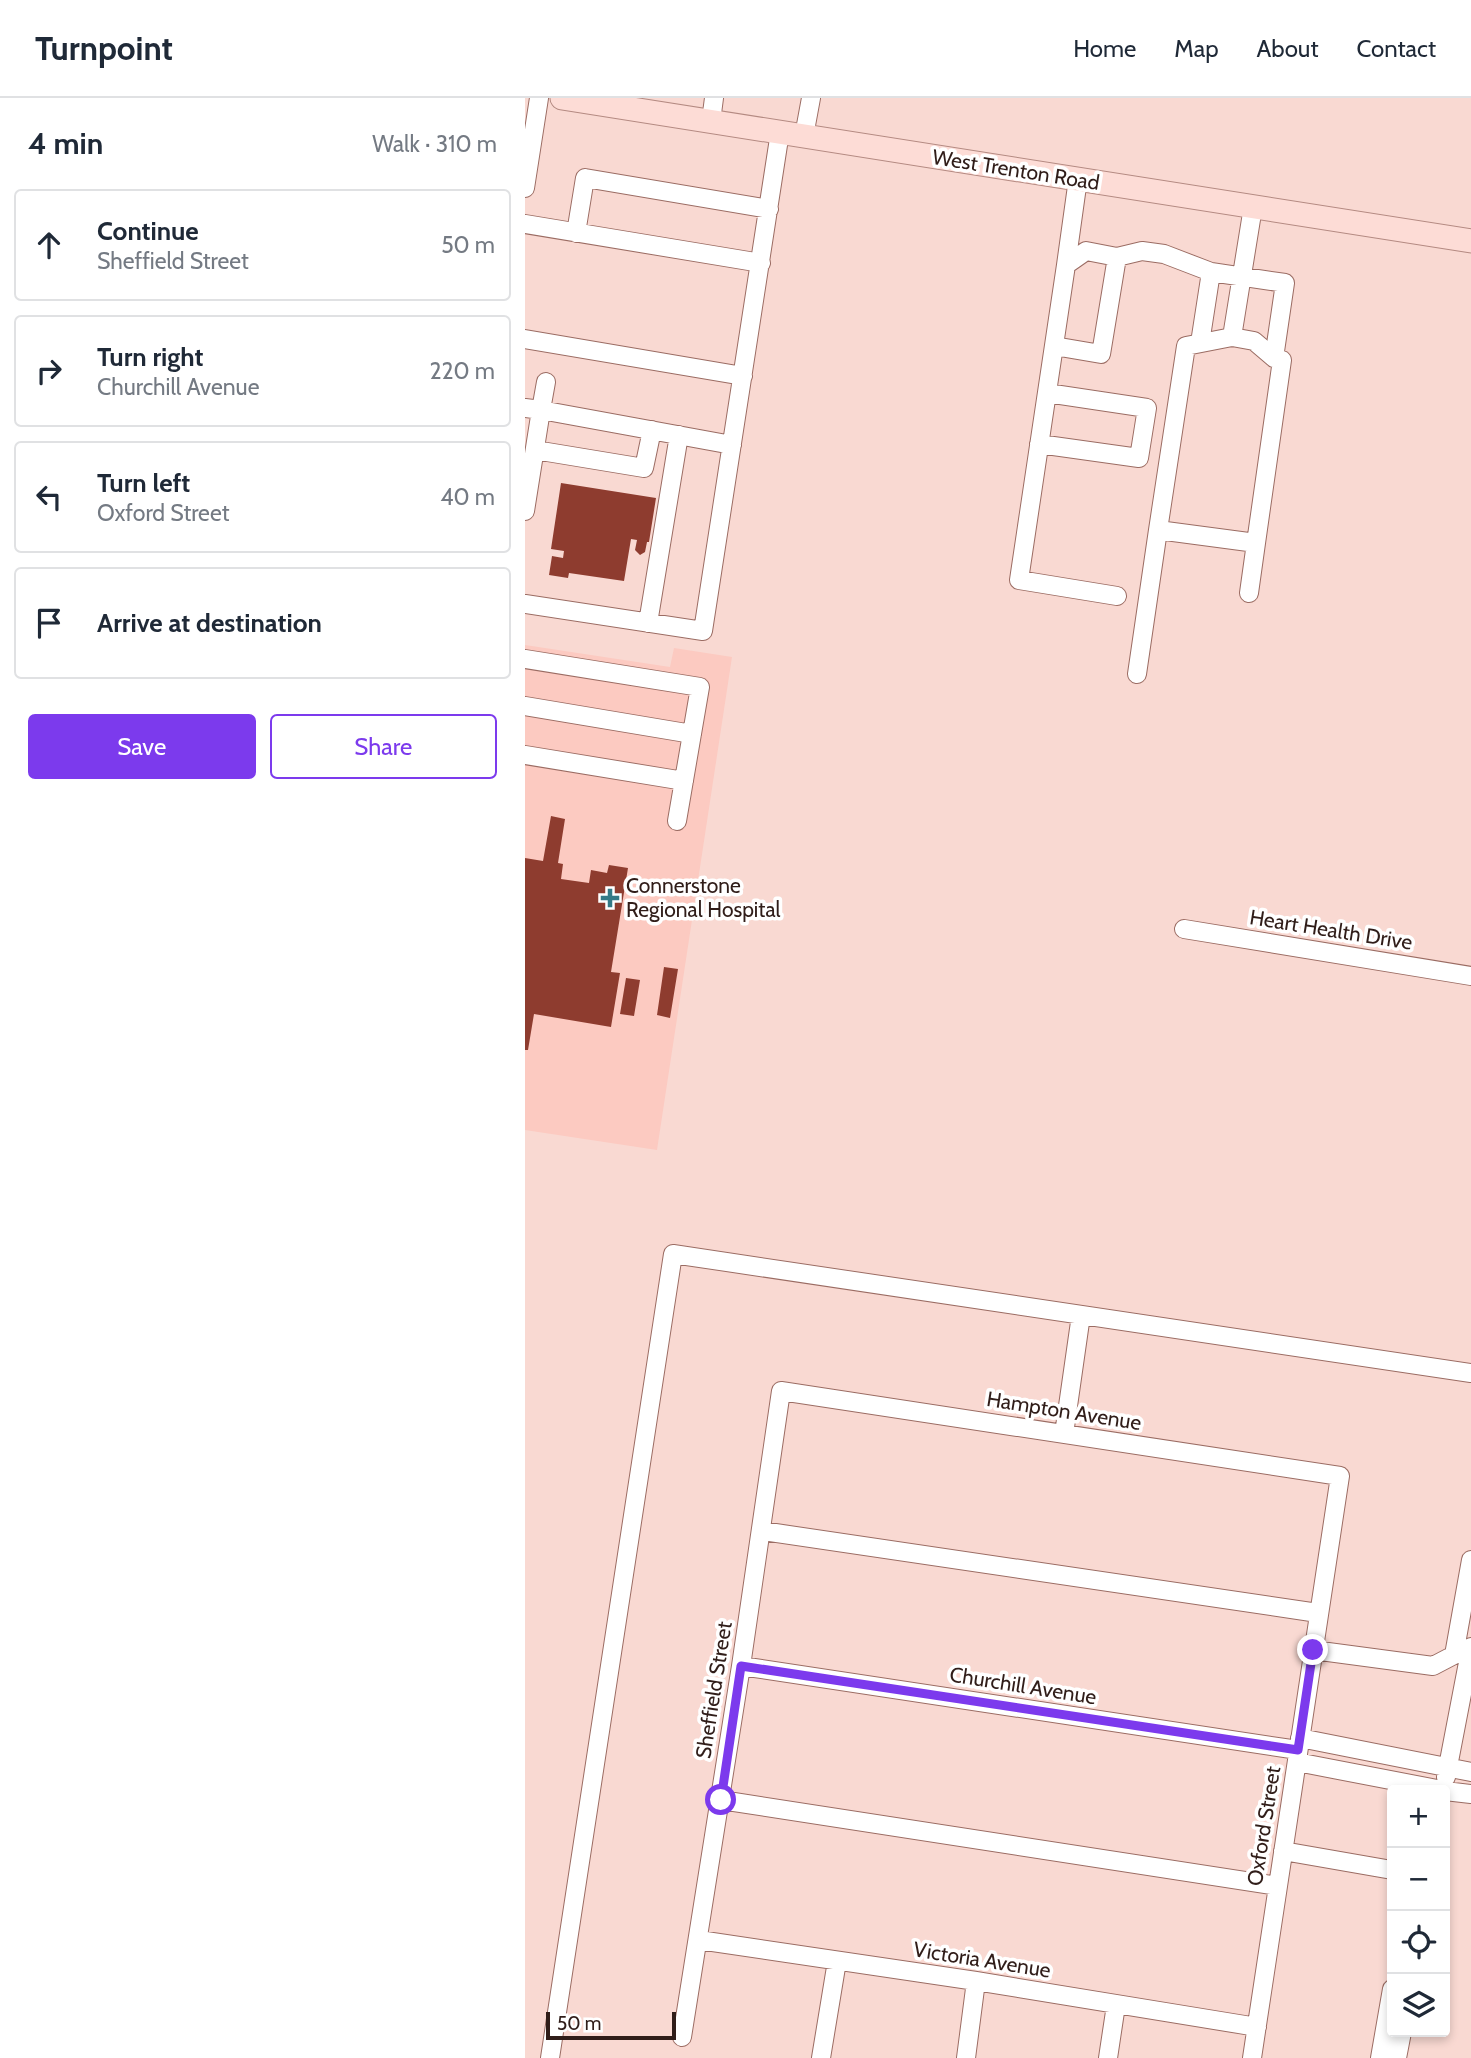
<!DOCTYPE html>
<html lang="en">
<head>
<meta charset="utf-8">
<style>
  body { margin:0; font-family:Cabin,sans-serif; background:#f6f6f7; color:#1f2937 }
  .controls { position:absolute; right:21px; bottom:21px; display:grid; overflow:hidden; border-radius:7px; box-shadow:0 4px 10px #0003 }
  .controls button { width:63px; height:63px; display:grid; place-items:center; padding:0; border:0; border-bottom:2px solid #e0e1e3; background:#fff; color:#1f2937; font:35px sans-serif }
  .scale { position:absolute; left:21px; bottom:18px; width:130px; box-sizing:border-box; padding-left:7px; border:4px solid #301d19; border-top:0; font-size:19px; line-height:24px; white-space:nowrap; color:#301d19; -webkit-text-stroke:5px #fff; paint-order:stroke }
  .stop { position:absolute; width:21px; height:21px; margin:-16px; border:5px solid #7c3aed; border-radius:50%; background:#fff }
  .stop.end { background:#7c3aed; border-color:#fff; box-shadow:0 2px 7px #0008 }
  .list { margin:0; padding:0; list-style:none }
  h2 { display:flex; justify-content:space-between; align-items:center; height:91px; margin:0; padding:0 28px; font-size:30px }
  h2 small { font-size:23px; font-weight:400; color:#747a83 }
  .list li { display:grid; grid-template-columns:46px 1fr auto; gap:21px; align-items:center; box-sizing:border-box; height:112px; margin:0 14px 14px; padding:0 14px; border:2px solid #e0e1e3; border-radius:7px }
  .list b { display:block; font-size:26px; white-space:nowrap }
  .list p { margin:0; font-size:23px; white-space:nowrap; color:#747a83 }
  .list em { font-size:23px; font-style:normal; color:#747a83 }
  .actions { display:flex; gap:14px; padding:21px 28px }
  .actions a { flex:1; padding:16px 0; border:2px solid #7c3aed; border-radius:7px; text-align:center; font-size:24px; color:#7c3aed }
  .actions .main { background:#7c3aed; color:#fff }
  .icon { flex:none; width:38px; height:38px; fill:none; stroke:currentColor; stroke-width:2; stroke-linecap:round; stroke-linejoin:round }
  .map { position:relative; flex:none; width:946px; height:1960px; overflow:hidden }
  header { display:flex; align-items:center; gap:42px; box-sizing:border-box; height:98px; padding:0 35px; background:#fff; border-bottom:2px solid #e0e1e3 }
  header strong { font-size:33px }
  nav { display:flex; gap:38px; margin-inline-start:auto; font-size:24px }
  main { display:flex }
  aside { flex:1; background:#fff }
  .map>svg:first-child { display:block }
  .built { fill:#fccac1 }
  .building { fill:#8e3c2f }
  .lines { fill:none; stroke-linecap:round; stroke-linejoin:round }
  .minor-casing { stroke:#9b6c63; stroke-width:20 }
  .major-casing { stroke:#b48a82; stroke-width:25 }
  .minor { stroke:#fff; stroke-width:18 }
  .major { stroke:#fddcd6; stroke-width:23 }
  .route { stroke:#7c3aed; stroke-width:9 }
  .poi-dot { fill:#347a87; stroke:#fff; stroke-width:2.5 }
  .labels { text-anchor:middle; stroke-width:7; stroke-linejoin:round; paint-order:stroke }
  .street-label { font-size:21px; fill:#301d19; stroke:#fff }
  .poi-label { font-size:21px; fill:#301d19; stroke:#fff; text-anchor:start }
</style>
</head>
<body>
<header>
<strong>Turnpoint</strong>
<nav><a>Home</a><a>Map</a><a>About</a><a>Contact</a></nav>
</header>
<main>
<aside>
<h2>4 min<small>Walk · 310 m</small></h2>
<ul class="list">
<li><svg class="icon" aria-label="ahead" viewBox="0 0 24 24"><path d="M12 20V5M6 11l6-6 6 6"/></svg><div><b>Continue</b><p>Sheffield Street</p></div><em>50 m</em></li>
<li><svg class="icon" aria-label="right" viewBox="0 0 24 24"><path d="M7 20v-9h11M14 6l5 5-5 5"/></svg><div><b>Turn right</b><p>Churchill Avenue</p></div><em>220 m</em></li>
<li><svg class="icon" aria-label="left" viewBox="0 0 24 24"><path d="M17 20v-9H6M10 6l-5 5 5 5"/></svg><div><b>Turn left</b><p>Oxford Street</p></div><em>40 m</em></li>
<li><svg class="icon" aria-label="arrive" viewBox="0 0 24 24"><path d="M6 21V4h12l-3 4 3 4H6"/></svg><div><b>Arrive at destination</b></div></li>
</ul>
<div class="actions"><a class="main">Save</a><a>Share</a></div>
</aside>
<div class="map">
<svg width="946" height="1960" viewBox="0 0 946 1960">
  <rect width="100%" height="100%" fill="#f9d9d2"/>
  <path class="built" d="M 0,547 L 145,569 L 149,550 L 207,559 L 132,1052 L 0,1032 Z"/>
  <path class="building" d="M 36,385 L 131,400 L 124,444 L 122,444 L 120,454 L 115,457 L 110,452 L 112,442 L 106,441 L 99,483 L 44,475 L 43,480 L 24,477 L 27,458 L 38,460 L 39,453 L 26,451 Z
    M 26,718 L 40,721 L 33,765 L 38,766 L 36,781 L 64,785 L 66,772 L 82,775 L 84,767 L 103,770 L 86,874 L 95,875 L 86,929 L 9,916 L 3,952 L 0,952 L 0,760 L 18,763 Z
    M 139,869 L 153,871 L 145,920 L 132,917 Z
    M 101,880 L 115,882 L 109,918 L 95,916 Z"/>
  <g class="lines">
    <defs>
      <path id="minor" d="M 186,23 L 189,0
        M 279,38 L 286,0
        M 0,90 L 14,0
        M 0,126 L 236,165
        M 51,135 L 60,80 L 244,111
        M 541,167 L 553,81
        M 707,239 L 729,243 L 749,260 L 757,262 L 731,445 L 633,432 L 661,248 L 707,239 L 728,109
        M 0,241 L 218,278
        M 675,245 L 686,174 L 760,185 L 749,260
        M 529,248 L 576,256 L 592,159
        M 0,310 L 16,312 L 21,284
        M 514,346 L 614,360 L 622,310 L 522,295
        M 10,352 L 119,370 L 127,332
        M 0,413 L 16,312 L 207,347
        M 724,495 L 731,445
        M 592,498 L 494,482 L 541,167 L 561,153 L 592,159 L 617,153 L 639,156 L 686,174
        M 0,506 L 178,533 L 255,34
        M 123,525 L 154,337
        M 0,561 L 175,589 L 152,723
        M 612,576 L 633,432
        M 0,608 L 167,636
        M 0,657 L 159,683
        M 659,831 L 946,878
        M 539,1336 L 556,1217
        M 237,1433 L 793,1515
        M 788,1552 L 908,1568 L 929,1557 L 946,1462
        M 216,1568 L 773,1652
        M 775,1640 L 946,1674
        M 772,1664 L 917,1692
        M 921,1679 L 946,1549
        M 920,1693 L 946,1696
        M 196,1702 L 753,1788
        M 758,1753 L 867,1772
        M 174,1842 L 451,1883 L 732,1929
        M 157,1939 L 216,1568 L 256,1293 L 815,1378 L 727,1960
        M 25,1960 L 148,1156 L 946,1275
        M 296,1960 L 312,1863
        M 441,1960 L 451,1883
        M 583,1960 L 591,1907
        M 855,1960 L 867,1891
        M 872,1960 L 877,1934"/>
      <path id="major" d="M 37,0 L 946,143"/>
    </defs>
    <use href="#minor" class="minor-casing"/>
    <use href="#major" class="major-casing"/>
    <use href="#minor" class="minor"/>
    <use href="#major" class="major"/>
  </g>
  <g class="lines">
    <path class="route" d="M 196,1702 L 216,1568 L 773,1652 L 788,1552"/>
  </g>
  <path class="poi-dot" d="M81.5 789.5h7v7h7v7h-7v7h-7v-7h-7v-7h7z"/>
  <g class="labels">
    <g class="street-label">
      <text transform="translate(491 72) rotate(9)" y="7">West Trenton Road</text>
      <text transform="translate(806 832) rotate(9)" y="7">Heart Health Drive</text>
      <text transform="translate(539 1313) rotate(9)" y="7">Hampton Avenue</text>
      <text transform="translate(498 1588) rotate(9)" y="7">Churchill Avenue</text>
      <text transform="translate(189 1592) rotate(-81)" y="7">Sheffield Street</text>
      <text transform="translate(739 1728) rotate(-81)" y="7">Oxford Street</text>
      <text transform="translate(457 1862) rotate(9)" y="7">Victoria Avenue</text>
    </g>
    <g class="poi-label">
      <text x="101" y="795">Connerstone<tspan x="101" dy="24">Regional Hospital</tspan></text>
    </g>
  </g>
</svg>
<div class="controls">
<button>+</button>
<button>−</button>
<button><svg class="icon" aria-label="locate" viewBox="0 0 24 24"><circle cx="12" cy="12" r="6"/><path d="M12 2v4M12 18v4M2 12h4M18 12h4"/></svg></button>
<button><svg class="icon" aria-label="layers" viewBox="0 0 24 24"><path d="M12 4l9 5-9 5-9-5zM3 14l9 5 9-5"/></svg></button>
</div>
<div class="scale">50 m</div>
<div class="stop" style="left:196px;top:1702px"></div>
<div class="stop end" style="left:788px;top:1552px"></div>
</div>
</main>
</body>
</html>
